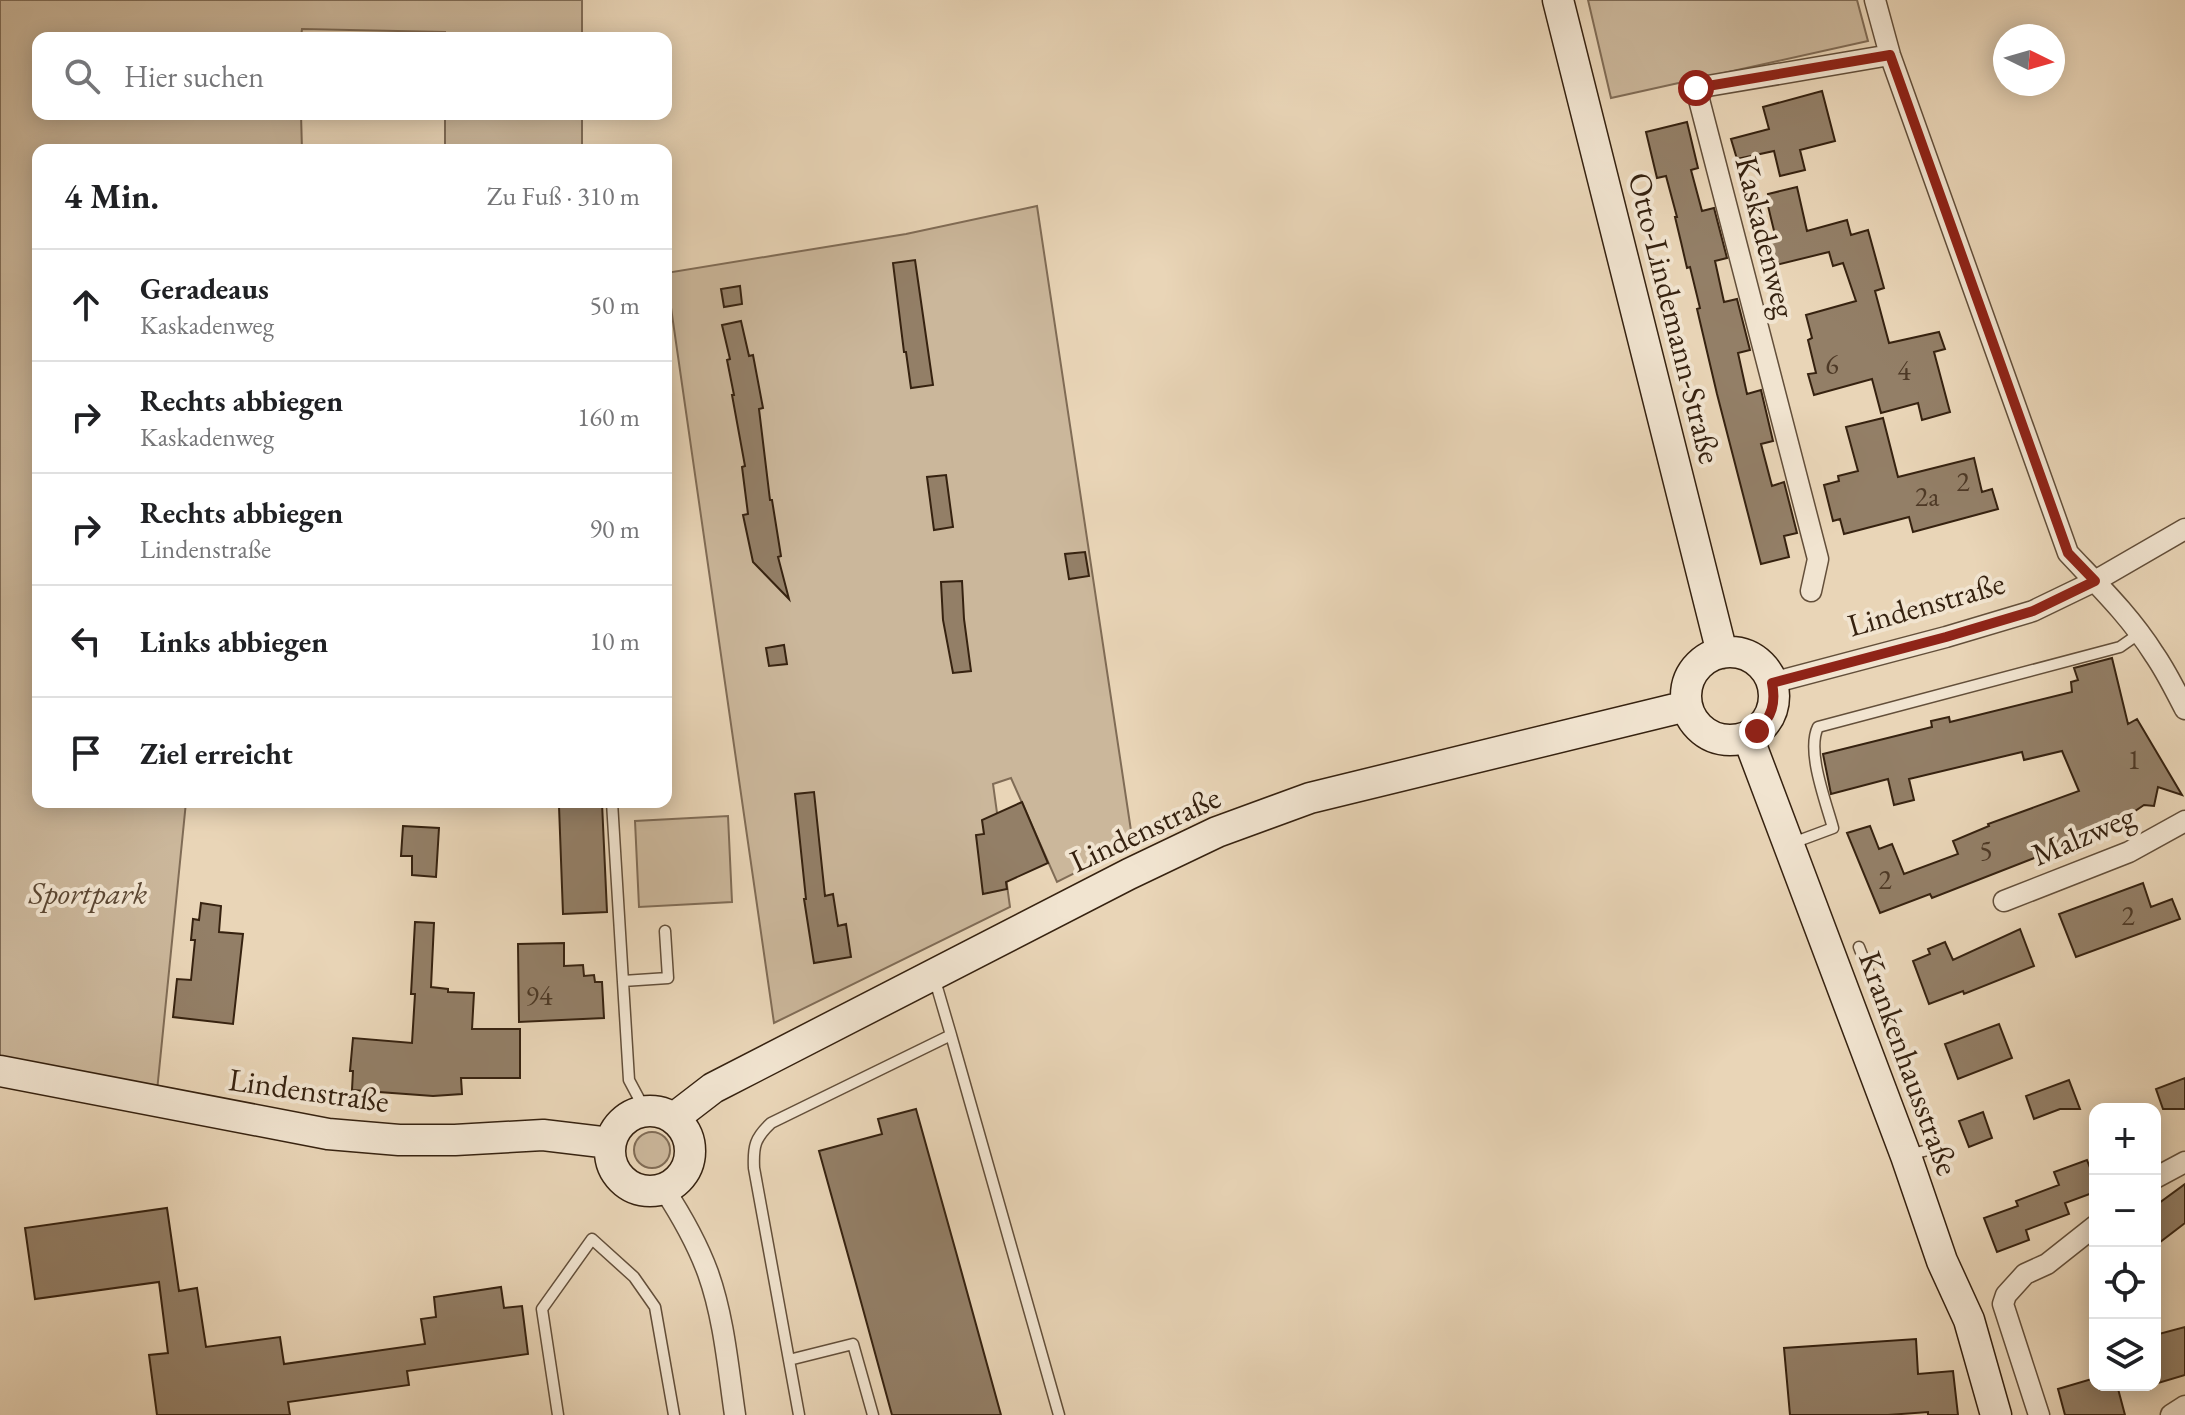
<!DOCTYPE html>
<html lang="de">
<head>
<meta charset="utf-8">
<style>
  body { margin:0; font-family:"EB Garamond",serif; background:#f6f6f6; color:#202124 }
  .controls { position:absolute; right:24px; bottom:24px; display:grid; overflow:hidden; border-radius:16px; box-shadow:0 4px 20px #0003 }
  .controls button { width:72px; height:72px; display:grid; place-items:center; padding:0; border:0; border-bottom:2px solid #e0e0e0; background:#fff; color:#202124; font:40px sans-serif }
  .compass { position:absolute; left:1993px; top:24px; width:72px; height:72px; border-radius:50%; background:#fff; box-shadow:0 4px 20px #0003; rotate:95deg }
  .stop { position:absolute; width:24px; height:24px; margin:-18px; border:6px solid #8f2418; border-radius:50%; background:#fff }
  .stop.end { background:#8f2418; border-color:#fff; box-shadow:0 2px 8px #0008 }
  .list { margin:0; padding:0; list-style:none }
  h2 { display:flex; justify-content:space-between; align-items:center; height:104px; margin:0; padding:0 32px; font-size:34px }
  h2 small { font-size:26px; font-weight:400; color:#757577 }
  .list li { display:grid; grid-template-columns:52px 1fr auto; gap:24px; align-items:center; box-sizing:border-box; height:112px; padding:0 32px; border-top:2px solid #e0e0e0 }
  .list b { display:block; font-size:30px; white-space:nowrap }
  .list p { margin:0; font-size:26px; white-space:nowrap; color:#757577 }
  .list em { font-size:26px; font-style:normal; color:#757577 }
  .icon { flex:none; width:44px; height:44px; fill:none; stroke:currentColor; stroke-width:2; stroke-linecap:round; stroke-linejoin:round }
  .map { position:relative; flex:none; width:2185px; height:1415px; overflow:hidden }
  .search { position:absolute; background:#fff; box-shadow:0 4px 20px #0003; left:32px; top:32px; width:640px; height:88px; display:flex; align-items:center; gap:20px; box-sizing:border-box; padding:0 28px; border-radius:16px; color:#757577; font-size:30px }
  .panel { position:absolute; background:#fff; box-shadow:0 4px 20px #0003; left:32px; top:144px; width:640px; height:664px; border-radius:16px }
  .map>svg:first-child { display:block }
  .green { fill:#cbb79b; stroke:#806c56; stroke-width:2 }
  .building { fill:#937f67; stroke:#362210; stroke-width:2 }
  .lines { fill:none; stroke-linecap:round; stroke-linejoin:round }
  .lane-casing { stroke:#634f3a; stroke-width:13 }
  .street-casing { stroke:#634f3a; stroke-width:23 }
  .secondary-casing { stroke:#362210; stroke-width:33 }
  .lane { stroke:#f1e4d0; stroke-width:10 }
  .street { stroke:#f1e4d0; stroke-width:20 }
  .secondary { stroke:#f1e4d0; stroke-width:30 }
  .route { stroke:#8f2418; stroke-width:10 }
  .labels { text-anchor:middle; stroke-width:8; stroke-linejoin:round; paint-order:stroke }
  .number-label { font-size:28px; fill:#4d3926 }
  .street-label { font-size:32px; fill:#362210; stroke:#f1e4d0 }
  .park-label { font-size:32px; font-style:italic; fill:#5b4733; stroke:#f1e4d0 }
</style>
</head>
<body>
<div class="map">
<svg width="2185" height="1415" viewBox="0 0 2185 1415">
  <rect width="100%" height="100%" fill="#e9d5b7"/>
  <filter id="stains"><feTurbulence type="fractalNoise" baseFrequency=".0025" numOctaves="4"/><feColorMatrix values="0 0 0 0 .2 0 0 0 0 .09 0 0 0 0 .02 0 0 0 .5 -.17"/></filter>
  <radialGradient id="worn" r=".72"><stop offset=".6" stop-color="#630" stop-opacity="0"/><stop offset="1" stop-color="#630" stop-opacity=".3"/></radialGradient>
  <path class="green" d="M 0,0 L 582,0 L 582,38 L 445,38 L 445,32 L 302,29 L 301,38 L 38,38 L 38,114 L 301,114 L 302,150 L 38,150 L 38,802 L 186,802 L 157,1091 L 0,1060 Z
    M 1588,0 L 1857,0 L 1868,41 L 1611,98 Z
    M 445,114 L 582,114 L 582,150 L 445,150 Z
    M 1037,206 L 1133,844 L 1057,882 L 1011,778 L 993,784 L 1010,907 L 774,1023 L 666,273 L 906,234 Z
    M 728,816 L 732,902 L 639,907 L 635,821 Z
    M634 1150a18 18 0 1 1 36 0a18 18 0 1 1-36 0Z"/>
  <path class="building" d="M 1822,91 L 1835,141 L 1800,150 L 1805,170 L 1780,176 L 1774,151 L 1737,159 L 1731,139 L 1769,129 L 1763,107 Z
    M 1687,122 L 1698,168 L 1691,170 L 1702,211 L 1714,208 L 1727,258 L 1715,261 L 1724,302 L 1737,299 L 1750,350 L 1738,353 L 1747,394 L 1761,390 L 1773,441 L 1761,444 L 1772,486 L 1784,482 L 1797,533 L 1784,536 L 1789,557 L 1761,564 L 1717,394 L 1697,309 L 1700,308 L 1690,267 L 1687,268 L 1681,242 L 1675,217 L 1677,217 L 1666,176 L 1657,178 L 1646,132 Z
    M 1797,187 L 1807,231 L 1847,220 L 1851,235 L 1868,230 L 1884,288 L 1875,291 L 1889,343 L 1939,332 L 1945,349 L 1934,352 L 1950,412 L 1922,420 L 1918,403 L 1881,413 L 1872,379 L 1814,395 L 1808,374 L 1816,373 L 1808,340 L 1812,338 L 1806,315 L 1856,301 L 1843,263 L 1833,266 L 1829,252 L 1776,265 L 1770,240 L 1776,239 L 1768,206 L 1770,205 L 1768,194 Z
    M 915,260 L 933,385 L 911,388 L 906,352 L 904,352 L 893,263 Z
    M 740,286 L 742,304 L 724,307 L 721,289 Z
    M 741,321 L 749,356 L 753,355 L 763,408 L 759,409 L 770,500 L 772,500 L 781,556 L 778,557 L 789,599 L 753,562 L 743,515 L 748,514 L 742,467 L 745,466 L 732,395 L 734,395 L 727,360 L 730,359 L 722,325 Z
    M 1883,418 L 1898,477 L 1974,458 L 1982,492 L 1992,489 L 1998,509 L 1913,532 L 1909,517 L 1844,534 L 1840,519 L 1833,521 L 1824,485 L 1839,481 L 1838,476 L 1858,471 L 1846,427 Z
    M 946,475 L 953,527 L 934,530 L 927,477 Z
    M 1085,552 L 1089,576 L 1069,579 L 1065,554 Z
    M 962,581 L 964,619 L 971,671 L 953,673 L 943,620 L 941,582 Z
    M 784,645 L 787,664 L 769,666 L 766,648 Z
    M 2112,658 L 2128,724 L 2137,719 L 2182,795 L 2158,787 L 2154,806 L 2144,805 L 2116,824 L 2111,824 L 2088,837 L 1932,898 L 1930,894 L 1880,913 L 1847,833 L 1870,826 L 1879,849 L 1892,844 L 1904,874 L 1958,854 L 1953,841 L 1989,826 L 1988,824 L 2079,791 L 2062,751 L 2024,760 L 2022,752 L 1909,779 L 1914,800 L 1894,805 L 1888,779 L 1831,794 L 1823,754 L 1932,727 L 1931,721 L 1949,717 L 1950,722 L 2072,692 L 2071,682 L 2078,680 L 2074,668 Z
    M 814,792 L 825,896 L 833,894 L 838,926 L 846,924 L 851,957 L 814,963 L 804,899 L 806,899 L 795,794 Z
    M 1022,802 L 1048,863 L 1006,882 L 1007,889 L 983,894 L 976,835 L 984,834 L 982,820 Z
    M 602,803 L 607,912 L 563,914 L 559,806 Z
    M 403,826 L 439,828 L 436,877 L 412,875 L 412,856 L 401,856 Z
    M 2143,883 L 2151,907 L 2172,899 L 2180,919 L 2076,957 L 2059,914 Z
    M 201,903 L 221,906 L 219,932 L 243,934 L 233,1024 L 173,1017 L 177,979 L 191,980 L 195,940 L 191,940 L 193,919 L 199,920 Z
    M 415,922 L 434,923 L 431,987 L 448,989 L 448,992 L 474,993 L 472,1029 L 520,1029 L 520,1078 L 461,1078 L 462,1094 L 433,1096 L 352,1090 L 353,1071 L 350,1071 L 353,1038 L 412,1043 L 415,994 L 411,994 Z
    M 2020,929 L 2034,966 L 1964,994 L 1963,991 L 1929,1004 L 1913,961 L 1930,954 L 1928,949 L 1945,942 L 1953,960 Z
    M 564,943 L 564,966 L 583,965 L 584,976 L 594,975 L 595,982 L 602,982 L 604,1018 L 519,1022 L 518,944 Z
    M 1999,1024 L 2012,1058 L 1958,1079 L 1945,1044 Z
    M 2185,1078 L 2185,1109 L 2163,1109 L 2156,1089 Z
    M 2069,1080 L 2080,1109 L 2060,1109 L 2034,1119 L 2026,1096 Z
    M 916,1109 L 956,1252 L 1001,1415 L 892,1415 L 855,1280 L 819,1151 L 882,1134 L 878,1119 Z
    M 1983,1112 L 1992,1138 L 1969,1147 L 1959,1121 Z
    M 2087,1160 L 2095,1181 L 2095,1192 L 2065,1203 L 2069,1214 L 2026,1230 L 2029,1240 L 1997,1252 L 1984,1218 L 2018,1206 L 2016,1201 L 2059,1185 L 2054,1172 Z
    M 2185,1184 L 2185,1223 L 2155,1246 L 2155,1206 Z
    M 167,1208 L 179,1291 L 197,1288 L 206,1347 L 280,1337 L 284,1364 L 425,1344 L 421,1319 L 436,1317 L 434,1297 L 501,1287 L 504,1308 L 522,1306 L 528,1354 L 407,1371 L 409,1385 L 288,1402 L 290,1415 L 157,1415 L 149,1355 L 168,1353 L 159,1282 L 35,1299 L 25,1228 Z
    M 2185,1327 L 2185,1375 L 2155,1384 L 2155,1335 Z
    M 1916,1339 L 1918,1374 L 1953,1371 L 1958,1415 L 1928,1415 L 1928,1412 L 1888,1415 L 1790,1415 L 1784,1348 Z
    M 2095,1378 L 2095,1385 L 2117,1385 L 2125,1415 L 2065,1415 L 2058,1389 Z"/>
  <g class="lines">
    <defs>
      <path id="lane" d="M 612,802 L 629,1080 L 645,1110
        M 1790,844 L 1833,828 C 1826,802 1806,751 1818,727 L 2120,647 L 2140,633
        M 1859,947 L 1936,1148 L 1908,1155
        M 934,977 L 951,1035
        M 623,981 L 668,978 L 665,931
        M 789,1360 L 853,1344 L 873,1415
        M 558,1415 L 542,1309 L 592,1239 L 634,1277 L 655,1307 L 674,1415
        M 799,1415 L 754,1168 C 753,1146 755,1138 771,1123 L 951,1035 L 1059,1415"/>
      <path id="street" d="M 1875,0 L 1890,55 L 2068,553 C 2098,585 2130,616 2154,654 C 2166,671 2175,690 2185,709
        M 1811,591 L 1818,559 L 1696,88 L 1890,55
        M 1772,683 L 1946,637 L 2033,611 L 2095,581 L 2185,529
        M 2004,901 L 2129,852 L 2185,821
        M 2155,1178 L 2185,1162
        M 664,1189 C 681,1215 697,1243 708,1273 C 724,1318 728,1367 735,1415
        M 2039,1415 L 2003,1304 L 2006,1295 L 2025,1274 L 2047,1264 L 2095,1226
        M 2171,1415 L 2185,1406"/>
      <path id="secondary" d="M 1558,0 L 1722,653
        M1686 696a44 44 0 1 1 88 0a44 44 0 1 1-88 0Z
        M 1748,737 L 1906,1156 L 1942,1261 L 1969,1320 L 1996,1415
        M 0,1071 L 328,1134 L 399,1140 L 455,1140 L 543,1135 L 610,1143
        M610 1151a40 40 0 1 1 80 0a40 40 0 1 1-80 0Z
        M 674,1118 L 713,1088 L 1129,874 L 1217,832 L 1310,798 L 1687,706"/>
    </defs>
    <use href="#lane" class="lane-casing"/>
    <use href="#street" class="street-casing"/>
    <use href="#secondary" class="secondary-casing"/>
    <use href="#lane" class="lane"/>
    <use href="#street" class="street"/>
    <use href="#secondary" class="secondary"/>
  </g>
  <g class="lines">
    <path class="route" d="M 1696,88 L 1890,55 L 2068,553 L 2095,581 L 2033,611 L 1946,637 L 1772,683 C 1776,703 1772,717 1757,731"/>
  </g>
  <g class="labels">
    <g class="number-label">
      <text x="1832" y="374">6</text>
      <text x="1904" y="380">4</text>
      <text x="1963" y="491">2</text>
      <text x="1927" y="506">2a</text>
      <text x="2134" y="769">1</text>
      <text x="1986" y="860">5</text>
      <text x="1885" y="889">2</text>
      <text x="2128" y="925">2</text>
      <text x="539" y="1005">94</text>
    </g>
    <g class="street-label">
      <text transform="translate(1766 237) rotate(76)" y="11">Kaskadenweg</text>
      <text transform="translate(1675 318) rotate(76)" y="11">Otto-Lindemann-Straße</text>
      <text transform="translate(1926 604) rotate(-16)" y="11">Lindenstraße</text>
      <text transform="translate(1145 829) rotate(-25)" y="11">Lindenstraße</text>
      <text transform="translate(2083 835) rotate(-23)" y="11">Malzweg</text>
      <text transform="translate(1909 1063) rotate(70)" y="11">Krankenhausstraße</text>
      <text transform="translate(309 1090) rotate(8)" y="11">Lindenstraße</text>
    </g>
    <g class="park-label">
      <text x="88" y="904">Sportpark</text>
    </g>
  </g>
  <rect width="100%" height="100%" filter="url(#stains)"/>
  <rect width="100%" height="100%" fill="url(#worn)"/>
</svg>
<div class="controls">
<button>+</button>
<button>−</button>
<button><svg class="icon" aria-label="locate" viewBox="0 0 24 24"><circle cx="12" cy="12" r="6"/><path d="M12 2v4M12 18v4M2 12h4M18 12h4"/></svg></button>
<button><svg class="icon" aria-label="layers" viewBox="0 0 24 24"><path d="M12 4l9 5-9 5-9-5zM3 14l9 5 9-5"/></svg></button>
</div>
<svg class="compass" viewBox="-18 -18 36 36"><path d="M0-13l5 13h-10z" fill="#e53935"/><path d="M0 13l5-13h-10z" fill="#757577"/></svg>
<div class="stop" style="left:1696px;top:88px"></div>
<div class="stop end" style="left:1757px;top:731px"></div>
<div class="search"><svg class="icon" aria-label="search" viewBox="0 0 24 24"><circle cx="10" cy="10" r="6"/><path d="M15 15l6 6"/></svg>Hier suchen</div>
<section class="panel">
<h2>4 Min.<small>Zu Fuß · 310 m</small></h2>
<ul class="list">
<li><svg class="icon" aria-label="ahead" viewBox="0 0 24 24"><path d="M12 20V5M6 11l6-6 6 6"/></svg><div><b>Geradeaus</b><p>Kaskadenweg</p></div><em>50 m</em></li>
<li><svg class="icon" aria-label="right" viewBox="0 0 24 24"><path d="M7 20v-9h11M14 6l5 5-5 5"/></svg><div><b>Rechts abbiegen</b><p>Kaskadenweg</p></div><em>160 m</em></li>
<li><svg class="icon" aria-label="right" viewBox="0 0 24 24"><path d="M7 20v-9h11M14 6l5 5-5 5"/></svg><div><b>Rechts abbiegen</b><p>Lindenstraße</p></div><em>90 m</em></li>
<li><svg class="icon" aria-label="left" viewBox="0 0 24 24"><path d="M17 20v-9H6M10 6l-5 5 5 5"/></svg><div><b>Links abbiegen</b></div><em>10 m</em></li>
<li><svg class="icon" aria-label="arrive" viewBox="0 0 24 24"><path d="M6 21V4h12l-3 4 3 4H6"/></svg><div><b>Ziel erreicht</b></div></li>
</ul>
</section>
</div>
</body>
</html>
